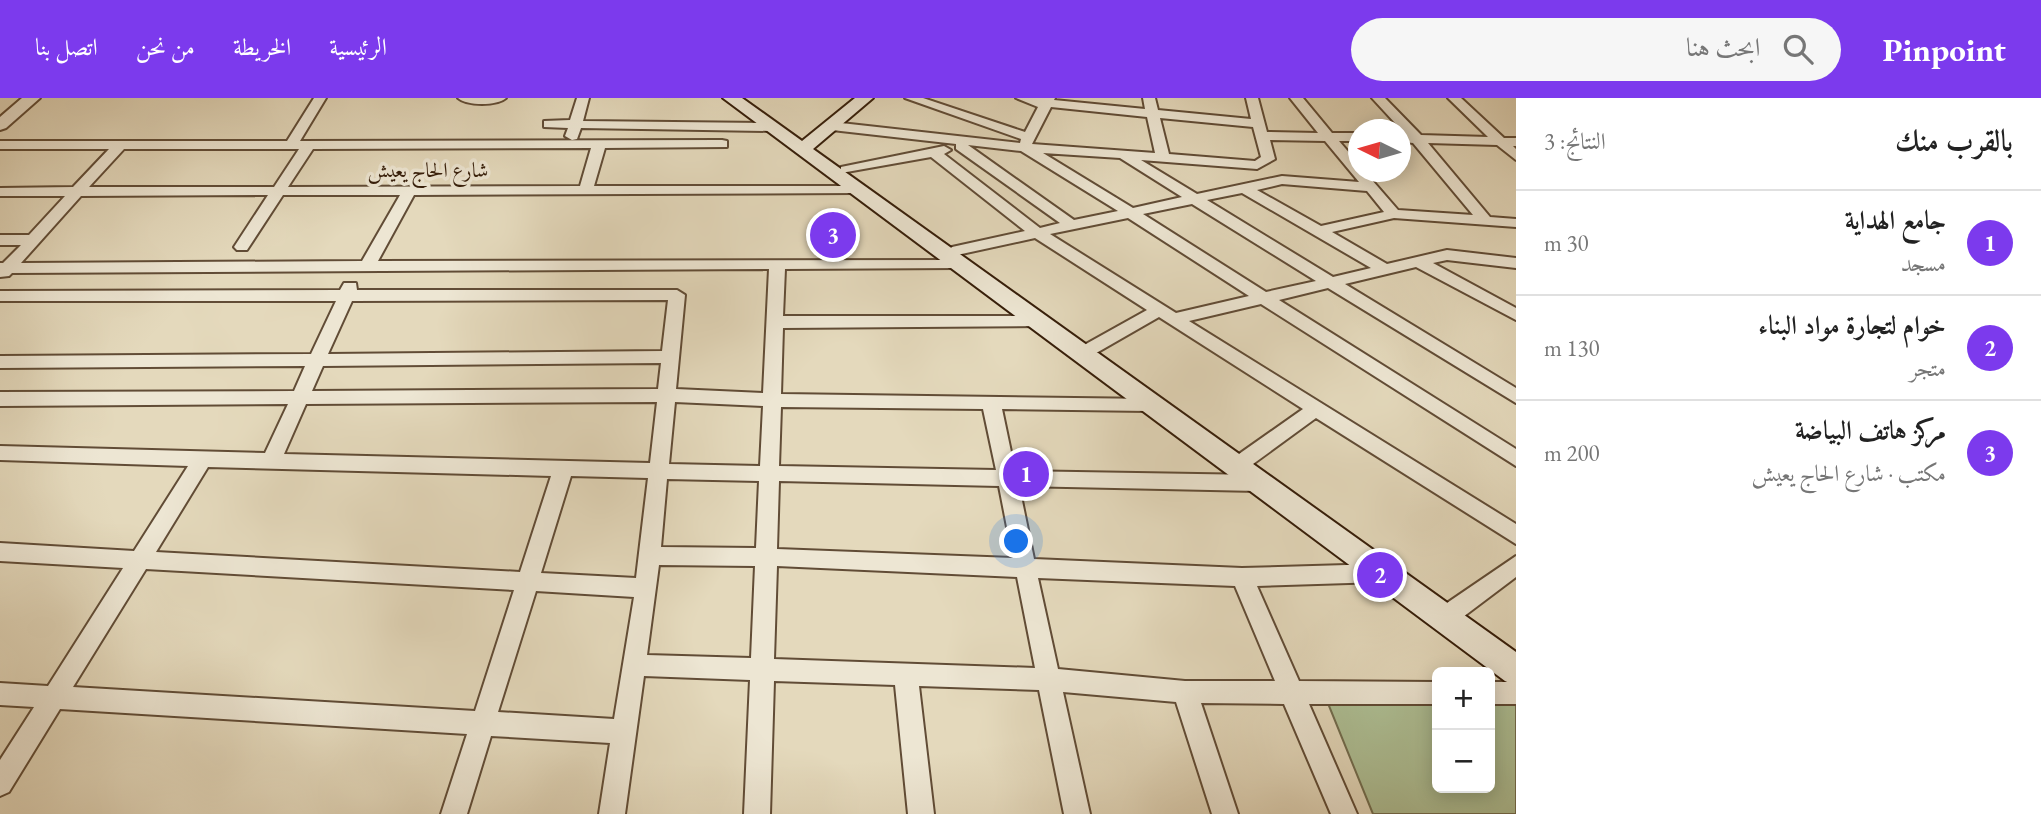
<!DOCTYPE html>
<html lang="ar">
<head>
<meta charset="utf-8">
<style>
  body { margin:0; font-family:"EB Garamond",Amiri,serif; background:#f6f6f6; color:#222; direction:rtl }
  .controls { position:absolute; right:21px; bottom:21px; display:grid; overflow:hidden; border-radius:10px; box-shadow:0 4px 18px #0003 }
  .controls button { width:63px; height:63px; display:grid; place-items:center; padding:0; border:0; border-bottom:2px solid #e0e0e0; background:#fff; color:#222; font:35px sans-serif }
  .compass { position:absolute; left:1348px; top:21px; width:63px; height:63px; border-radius:50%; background:#fff; box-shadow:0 4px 18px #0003; rotate:275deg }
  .you { position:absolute; left:1017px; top:444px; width:24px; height:24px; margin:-18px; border:5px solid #fff; border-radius:50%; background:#1a73e8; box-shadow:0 0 0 10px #1a73e833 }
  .badge { display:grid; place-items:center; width:46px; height:46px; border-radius:50%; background:#7c3aed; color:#fff; font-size:23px; font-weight:700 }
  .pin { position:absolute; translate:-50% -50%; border:4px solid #fff; box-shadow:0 2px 7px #0006 }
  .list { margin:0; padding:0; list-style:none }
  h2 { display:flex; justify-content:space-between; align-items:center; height:91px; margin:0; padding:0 28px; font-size:30px }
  h2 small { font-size:23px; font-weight:400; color:#767676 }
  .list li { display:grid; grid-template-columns:46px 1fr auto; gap:21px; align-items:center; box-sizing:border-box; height:105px; padding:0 28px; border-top:2px solid #e0e0e0 }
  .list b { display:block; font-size:26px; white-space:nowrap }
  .list p { margin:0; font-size:23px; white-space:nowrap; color:#767676 }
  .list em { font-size:23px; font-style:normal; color:#767676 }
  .icon { flex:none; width:38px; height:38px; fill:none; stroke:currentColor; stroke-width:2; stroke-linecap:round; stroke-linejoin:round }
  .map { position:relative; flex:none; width:1516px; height:716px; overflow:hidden; direction:ltr }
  header { display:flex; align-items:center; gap:42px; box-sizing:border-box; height:98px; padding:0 35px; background:#7c3aed; color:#fff }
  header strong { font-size:33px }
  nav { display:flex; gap:38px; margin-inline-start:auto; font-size:24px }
  .search { width:490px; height:63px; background:#f6f6f6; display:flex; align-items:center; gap:18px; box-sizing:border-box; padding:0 24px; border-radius:38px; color:#767676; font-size:26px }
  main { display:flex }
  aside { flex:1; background:#fff }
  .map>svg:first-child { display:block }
  .green { fill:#aec096; stroke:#726e50; stroke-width:2 }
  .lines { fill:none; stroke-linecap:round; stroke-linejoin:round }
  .minor-casing { stroke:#614c36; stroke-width:4 }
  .tertiary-casing { stroke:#614c36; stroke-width:4 }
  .secondary-casing { stroke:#351d09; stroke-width:4 }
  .minor { fill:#ede6d3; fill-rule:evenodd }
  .tertiary { fill:#ede6d3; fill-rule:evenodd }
  .secondary { fill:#ede6d3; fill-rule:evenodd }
  .labels { text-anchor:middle; stroke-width:7; stroke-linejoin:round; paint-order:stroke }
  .far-street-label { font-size:21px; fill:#351d09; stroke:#ede6d3 }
</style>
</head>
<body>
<header>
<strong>Pinpoint</strong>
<div class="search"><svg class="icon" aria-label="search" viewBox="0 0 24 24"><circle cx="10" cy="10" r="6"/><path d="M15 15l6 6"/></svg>ابحث هنا</div>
<nav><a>الرئيسية</a><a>الخريطة</a><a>من نحن</a><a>اتصل بنا</a></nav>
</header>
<main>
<aside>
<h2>بالقرب منك<small>النتائج: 3</small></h2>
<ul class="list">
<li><span class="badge">1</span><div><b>جامع الهداية</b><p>مسجد</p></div><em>30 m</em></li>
<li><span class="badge">2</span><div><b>خوام لتجارة مواد البناء</b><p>متجر</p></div><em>130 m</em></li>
<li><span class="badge">3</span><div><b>مركز هاتف البياضة</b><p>مكتب · شارع الحاج يعيش</p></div><em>200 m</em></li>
</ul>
</aside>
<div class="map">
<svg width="1516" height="716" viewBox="0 0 1516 716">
  <rect width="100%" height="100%" fill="#e4d9bc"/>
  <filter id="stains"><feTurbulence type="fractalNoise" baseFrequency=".00286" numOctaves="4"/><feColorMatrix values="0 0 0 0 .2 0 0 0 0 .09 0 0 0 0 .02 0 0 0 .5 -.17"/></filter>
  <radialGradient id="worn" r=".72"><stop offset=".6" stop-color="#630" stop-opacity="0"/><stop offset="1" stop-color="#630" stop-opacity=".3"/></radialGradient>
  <path class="green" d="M 1327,603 L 1437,604 L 1437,690 L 1490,690 L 1490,604 L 1516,604 L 1516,716 L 1373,716 Z"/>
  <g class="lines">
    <defs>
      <path id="minor" d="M 314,0 L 326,0 L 300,43 L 722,42 L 727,43 L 727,49 L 605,50 L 594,88 L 861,88 L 861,94 L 856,95 L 414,97 L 378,163 L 964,162 L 966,165 L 964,168 L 958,170 L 785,171 L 783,218 L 1038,218 L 1044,220 L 1046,224 L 1044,228 L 783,230 L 781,296 L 1154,301 L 1157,306 L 1154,311 L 1148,313 L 1002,311 L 1015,373 L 1258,377 L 1265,380 L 1268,385 L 1265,390 L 1258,393 L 1019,388 L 1034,461 L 1242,470 L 1381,466 L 1389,469 L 1392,475 L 1389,481 L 1381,484 L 1257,488 L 1299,583 L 1437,584 L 1437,606 L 1309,606 L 1357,716 L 1331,716 L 1284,606 L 1201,605 L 1238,716 L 1212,716 L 1176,604 L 1063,594 L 1090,716 L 1064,716 L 1039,592 L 919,588 L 934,716 L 908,716 L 895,587 L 774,583 L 770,716 L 744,716 L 750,582 L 644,578 L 625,716 L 599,716 L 610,645 L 491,638 L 467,716 L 441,716 L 467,636 L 60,611 L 9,694 L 0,698 L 0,662 L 34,609 L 0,607 L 0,585 L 48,588 L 123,470 L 0,463 L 0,445 L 134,453 L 188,368 L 0,362 L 0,348 L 265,355 L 288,306 L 0,308 L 0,294 L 294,293 L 305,268 L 0,270 L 0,258 L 311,256 L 336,203 L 0,203 L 0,193 L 340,192 L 344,185 L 356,185 L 357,192 L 677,192 L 685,197 L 676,291 L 763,295 L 769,171 L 12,175 L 9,178 L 0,179 L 0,165 L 3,165 L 21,147 L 0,147 L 0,137 L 29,137 L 65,98 L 0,98 L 0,90 L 73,89 L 109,51 L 0,51 L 0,43 L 287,43 ZM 591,50 L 580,88 L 288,89 L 313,51 ZM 124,51 L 299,51 L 274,89 L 89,89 ZM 268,97 L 234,149 L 237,152 L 247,152 L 283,97 L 400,97 L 362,163 L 21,165 L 81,98 ZM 668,202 L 662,253 L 328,256 L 352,203 ZM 661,265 L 658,291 L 312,293 L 323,268 ZM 657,304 L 650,365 L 284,356 L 306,306 ZM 675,304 L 763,308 L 760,368 L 669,366 ZM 781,309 L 983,311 L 996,372 L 779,368 ZM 208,369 L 551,378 L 520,474 L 156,454 ZM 571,378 L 648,380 L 636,480 L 541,475 ZM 667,381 L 759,383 L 756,450 L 661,449 ZM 779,383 L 999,388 L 1013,460 L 777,451 ZM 659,467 L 755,468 L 751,560 L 647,557 ZM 777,468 L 1017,479 L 1035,570 L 774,561 ZM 146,471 L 514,492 L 475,613 L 73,589 ZM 1038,480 L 1235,488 L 1275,583 L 1185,583 L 1058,571 ZM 536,493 L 634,499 L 614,621 L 498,614 Z
        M 577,0 L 589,0 L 583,23 L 771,25 L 777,29 L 771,33 L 581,30 L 577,41 L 572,42 L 565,38 L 568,30 L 544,29 L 544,23 L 570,22 Z
        M 905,0 L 923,0 L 1025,34 L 1038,9 L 1016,0 L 1055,0 L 1054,2 L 1145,11 L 1143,0 L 1155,0 L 1158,12 L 1251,21 L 1246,0 L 1258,0 L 1267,34 L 1318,35 L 1290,0 L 1303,0 L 1332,35 L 1358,35 L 1358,43 L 1339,43 L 1358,65 L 1358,74 L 1365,74 L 1398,112 L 1473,117 L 1413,45 L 1404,44 L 1402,41 L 1407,38 L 1372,0 L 1385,0 L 1421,37 L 1488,39 L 1448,0 L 1461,0 L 1504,40 L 1516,40 L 1516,48 L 1513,48 L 1516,51 L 1516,62 L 1497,47 L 1428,45 L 1490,119 L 1516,121 L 1516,129 L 1394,120 L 1332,134 L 1387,166 L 1447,152 L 1516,160 L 1516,170 L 1447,162 L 1433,165 L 1516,210 L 1516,222 L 1416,169 L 1345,186 L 1516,290 L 1516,305 L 1328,190 L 1279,202 L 1516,351 L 1516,368 L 1261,206 L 1189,223 L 1516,426 L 1516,446 L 1316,320 L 1253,366 L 1246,368 L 1239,366 L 1236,361 L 1239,356 L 1303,311 L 1159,219 L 1098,254 L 1086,254 L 1083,250 L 1086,246 L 1147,212 L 1035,140 L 957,157 L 952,155 L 949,152 L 952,149 L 1025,133 L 931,59 L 841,75 L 841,69 L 944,48 L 951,52 L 944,56 L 1040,130 L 1060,125 L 956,51 L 956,46 L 832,32 L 826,28 L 832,24 L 1020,45 L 1021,41 ZM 1051,9 L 1147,19 L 1155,55 L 1032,46 ZM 1160,20 L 1253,29 L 1261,59 L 1255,63 L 1169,56 ZM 1270,42 L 1325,43 L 1359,84 L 1282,78 L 1197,96 L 1141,62 L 1257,71 L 1275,61 ZM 968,47 L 1021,53 L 1118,113 L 1074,122 ZM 1043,55 L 1120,60 L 1182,99 L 1133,110 ZM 1282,86 L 1367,93 L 1384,114 L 1321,128 L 1257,92 ZM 1242,95 L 1371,170 L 1333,179 L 1207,102 ZM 1192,106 L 1316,183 L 1266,194 L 1143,116 ZM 1128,120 L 1249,198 L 1176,215 L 1050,136 Z
        M 1516,458 L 1516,479 L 1463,519 L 1455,522 L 1447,519 L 1444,512 L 1447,505 Z
        M 1490,584 L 1516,584 L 1516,606 L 1490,606 Z"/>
      <path id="tertiary" d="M 22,0 L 40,0 L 6,30 L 0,32 L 0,19 Z
        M 458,0 L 506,0 C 497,8 467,8 458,0 Z"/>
      <path id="secondary" d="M 723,0 L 742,0 L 802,43 L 855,0 L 873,0 L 813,51 L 1516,554 L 1516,588 L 1505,583 Z"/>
    </defs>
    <use href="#minor" class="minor-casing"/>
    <use href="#tertiary" class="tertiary-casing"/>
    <use href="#secondary" class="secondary-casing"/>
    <use href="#minor" class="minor"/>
    <use href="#tertiary" class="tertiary"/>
    <use href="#secondary" class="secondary"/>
  </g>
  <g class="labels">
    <g class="far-street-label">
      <text x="428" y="79">شارع الحاج يعيش</text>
    </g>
  </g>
  <rect width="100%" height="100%" filter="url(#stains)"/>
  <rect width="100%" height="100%" fill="url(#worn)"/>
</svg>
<div class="controls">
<button>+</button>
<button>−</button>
</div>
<svg class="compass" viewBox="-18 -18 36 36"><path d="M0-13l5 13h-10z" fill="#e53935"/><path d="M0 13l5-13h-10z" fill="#767676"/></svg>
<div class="you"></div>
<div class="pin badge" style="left:1026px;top:376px">1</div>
<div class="pin badge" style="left:1380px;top:477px">2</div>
<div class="pin badge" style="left:833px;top:137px">3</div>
</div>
</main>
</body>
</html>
